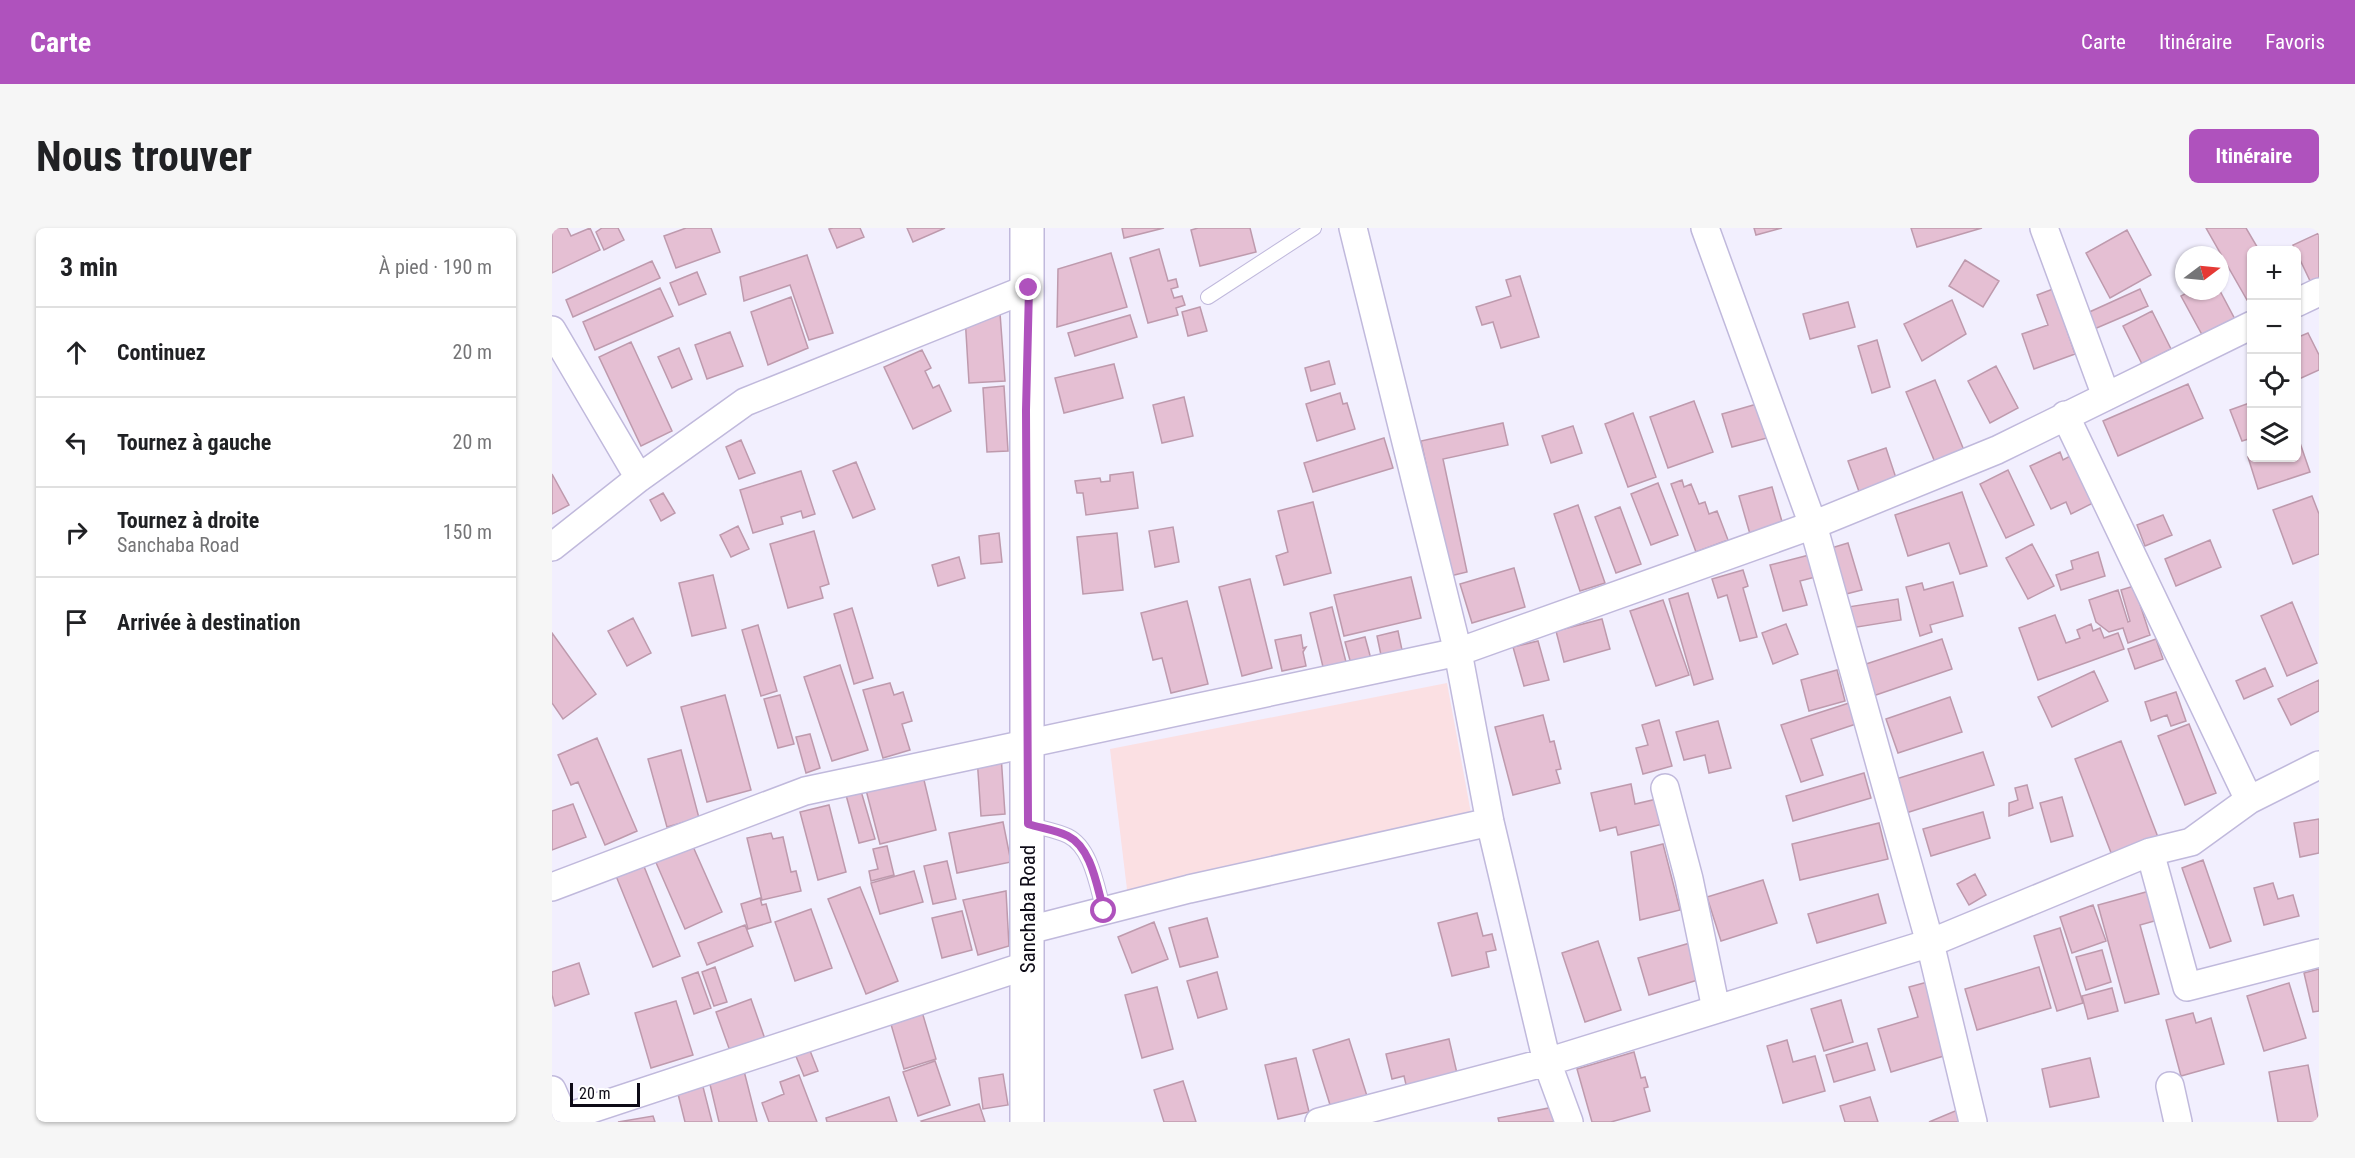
<!DOCTYPE html>
<html lang="fr">
<head>
<meta charset="utf-8">
<style>
  body { margin:0; font-family:"Roboto Condensed",sans-serif; background:#f6f6f6; color:#202124 }
  .controls { position:absolute; right:18px; top:18px; display:grid; overflow:hidden; border-radius:9px; box-shadow:0 2px 4px #0004 }
  .controls button { width:54px; height:54px; display:grid; place-items:center; padding:0; border:0; border-bottom:2px solid #e0e0e0; background:#fff; color:#202124; font:30px sans-serif }
  .compass { position:absolute; left:1623px; top:18px; width:54px; height:54px; border-radius:50%; background:#fff; box-shadow:0 2px 4px #0004; rotate:74deg }
  .scale { position:absolute; left:18px; bottom:15px; width:70px; box-sizing:border-box; padding-left:6px; border:3px solid #0d0a16; border-top:0; font-size:16px; line-height:21px; white-space:nowrap; color:#0d0a16; -webkit-text-stroke:4px #fff; paint-order:stroke }
  .stop { position:absolute; width:18px; height:18px; margin:-14px; border:4px solid #af52bd; border-radius:50%; background:#fff }
  .stop.end { background:#af52bd; border-color:#fff; box-shadow:0 2px 6px #0008 }
  .list { margin:0; padding:0; list-style:none }
  h2 { display:flex; justify-content:space-between; align-items:center; height:78px; margin:0; padding:0 24px; font-size:26px }
  h2 small { font-size:20px; font-weight:400; color:#757577 }
  .list li { display:grid; grid-template-columns:39px 1fr auto; gap:18px; align-items:center; box-sizing:border-box; height:90px; padding:0 24px; border-top:2px solid #e0e0e0 }
  .list b { display:block; font-size:22px; white-space:nowrap }
  .list p { margin:0; font-size:20px; white-space:nowrap; color:#757577 }
  .list em { font-size:20px; font-style:normal; color:#757577 }
  .icon { flex:none; width:33px; height:33px; fill:none; stroke:currentColor; stroke-width:2; stroke-linecap:round; stroke-linejoin:round }
  .map { position:relative; flex:none; width:1767px; height:894px; overflow:hidden; border-radius:9px }
  header { display:flex; align-items:center; gap:36px; box-sizing:border-box; height:84px; padding:0 30px; background:#af52bd; color:#fff }
  header strong { font-size:28px }
  nav { display:flex; gap:33px; margin-inline-start:auto; font-size:21px }
  .intro { display:flex; align-items:center; justify-content:space-between; box-sizing:border-box; height:144px; padding:0 36px }
  h1 { margin:0; font-size:42px }
  .button { padding:15px 27px; border-radius:9px; background:#af52bd; color:#fff; font-size:21px; font-weight:700 }
  main { display:flex; gap:36px; padding:0 36px }
  aside { flex:1; background:#fff; border-radius:9px; box-shadow:0 2px 4px #0004 }
  .map>svg:first-child { display:block }
  .commercial { fill:#fbe0e3 }
  .building { fill:#e5bfd3; stroke:#be9aad; stroke-width:1.5 }
  .lines { fill:none; stroke-linecap:round; stroke-linejoin:round }
  .service-casing { stroke:#c0b9dc; stroke-width:16 }
  .minor-casing { stroke:#c0b9dc; stroke-width:30 }
  .tertiary-casing { stroke:#c0b9dc; stroke-width:36 }
  .service { stroke:#fff; stroke-width:14 }
  .minor { stroke:#fff; stroke-width:27 }
  .tertiary { stroke:#fff; stroke-width:33 }
  .route { stroke:#af52bd; stroke-width:8 }
  .labels { text-anchor:middle; stroke-width:6; stroke-linejoin:round; paint-order:stroke }
  .street-label { font-size:21px; fill:#0d0a16; stroke:#fff }
</style>
</head>
<body>
<header>
<strong>Carte</strong>
<nav><a>Carte</a><a>Itinéraire</a><a>Favoris</a></nav>
</header>
<div class="intro"><h1>Nous trouver</h1><a class="button">Itinéraire</a></div>
<main>
<aside>
<h2>3 min<small>À pied · 190 m</small></h2>
<ul class="list">
<li><svg class="icon" aria-label="ahead" viewBox="0 0 24 24"><path d="M12 20V5M6 11l6-6 6 6"/></svg><div><b>Continuez</b></div><em>20 m</em></li>
<li><svg class="icon" aria-label="left" viewBox="0 0 24 24"><path d="M17 20v-9H6M10 6l-5 5 5 5"/></svg><div><b>Tournez à gauche</b></div><em>20 m</em></li>
<li><svg class="icon" aria-label="right" viewBox="0 0 24 24"><path d="M7 20v-9h11M14 6l5 5-5 5"/></svg><div><b>Tournez à droite</b><p>Sanchaba Road</p></div><em>150 m</em></li>
<li><svg class="icon" aria-label="arrive" viewBox="0 0 24 24"><path d="M6 21V4h12l-3 4 3 4H6"/></svg><div><b>Arrivée à destination</b></div></li>
</ul>
</aside>
<div class="map">
<svg width="1767" height="894" viewBox="0 0 1767 894">
  <rect width="100%" height="100%" fill="#f2effe"/>
  <path class="commercial" d="M 895,455 L 923,607 L 578,686 L 558,521 Z"/>
  <path class="building" d="M 0,0 L 15,0 L 19,8 L 38,0 L 48,22 L 0,45 Z
    M 66,0 L 72,12 L 52,22 L 44,4 L 50,0 Z
    M 134,0 L 159,0 L 168,24 L 124,40 L 112,8 Z
    M 281,0 L 308,0 L 312,9 L 285,20 L 277,1 Z
    M 355,0 L 393,0 L 361,14 Z
    M 570,0 L 612,0 L 572,10 Z
    M 646,0 L 698,0 L 704,24 L 648,38 L 639,2 Z
    M 1202,0 L 1230,0 L 1204,7 Z
    M 1359,0 L 1430,0 L 1365,19 Z
    M 1654,0 L 1694,0 L 1707,22 L 1700,22 L 1700,69 L 1695,72 Z
    M 1575,2 L 1599,47 L 1558,70 L 1534,25 Z
    M 1767,5 L 1767,54 L 1760,57 L 1741,17 Z
    M 607,21 L 616,53 L 624,51 L 626,59 L 619,61 L 622,70 L 630,68 L 633,77 L 624,80 L 626,87 L 596,95 L 578,30 Z
    M 559,25 L 575,79 L 505,99 L 506,41 Z
    M 255,27 L 281,105 L 257,112 L 238,57 L 192,73 L 188,49 Z
    M 1413,32 L 1447,53 L 1431,79 L 1397,58 Z
    M 100,33 L 108,50 L 21,89 L 14,72 Z
    M 145,44 L 154,66 L 127,77 L 118,55 Z
    M 968,48 L 987,109 L 949,120 L 941,94 L 930,97 L 924,79 L 959,68 L 954,52 Z
    M 108,60 L 121,88 L 43,122 L 31,94 Z
    M 1501,61 L 1523,126 L 1482,141 L 1470,106 L 1496,97 L 1485,67 Z
    M 1588,61 L 1596,78 L 1540,102 L 1533,86 Z
    M 1638,63 L 1668,63 L 1686,97 L 1654,114 L 1629,68 Z
    M 239,69 L 256,120 L 216,137 L 199,84 Z
    M 1400,72 L 1414,106 L 1370,133 L 1352,96 Z
    M 1296,74 L 1303,99 L 1258,111 L 1251,86 Z
    M 648,79 L 655,103 L 636,108 L 630,84 Z
    M 1600,83 L 1619,121 L 1590,136 L 1571,98 Z
    M 448,85 L 453,153 L 417,155 L 413,88 Z
    M 578,87 L 585,109 L 523,128 L 516,105 Z
    M 178,104 L 191,138 L 155,151 L 143,117 Z
    M 1756,105 L 1767,127 L 1767,142 L 1747,151 L 1744,146 L 1744,110 Z
    M 1325,112 L 1338,159 L 1320,165 L 1306,118 Z
    M 79,114 L 120,203 L 89,218 L 47,129 Z
    M 127,120 L 140,151 L 120,160 L 106,129 Z
    M 370,122 L 379,140 L 373,143 L 381,160 L 387,157 L 399,183 L 361,201 L 332,139 Z
    M 777,133 L 783,156 L 759,163 L 753,140 Z
    M 562,136 L 571,170 L 512,185 L 503,150 Z
    M 1444,138 L 1466,180 L 1438,195 L 1416,153 Z
    M 1383,152 L 1416,232 L 1387,244 L 1354,164 Z
    M 1636,156 L 1651,190 L 1566,228 L 1551,193 Z
    M 452,158 L 456,223 L 435,224 L 431,160 Z
    M 788,165 L 791,176 L 795,175 L 803,201 L 765,213 L 754,176 Z
    M 632,169 L 641,208 L 610,215 L 601,177 Z
    M 1142,173 L 1161,224 L 1116,240 L 1098,189 Z
    M 1700,174 L 1700,210 L 1690,213 L 1678,182 Z
    M 1205,176 L 1215,210 L 1180,219 L 1170,186 Z
    M 1081,185 L 1104,249 L 1076,259 L 1053,196 Z
    M 951,195 L 956,217 L 891,231 L 915,344 L 898,348 L 869,213 Z
    M 1021,198 L 1030,225 L 999,235 L 990,208 Z
    M 832,210 L 841,240 L 761,264 L 752,235 Z
    M 189,212 L 203,245 L 187,251 L 174,219 Z
    M 1744,212 L 1747,212 L 1758,244 L 1706,261 L 1696,229 L 1744,230 Z
    M 1334,220 L 1346,256 L 1309,269 L 1296,233 Z
    M 1508,224 L 1511,232 L 1520,227 L 1543,274 L 1519,286 L 1514,274 L 1499,281 L 1478,238 Z
    M 304,234 L 323,281 L 301,290 L 281,243 Z
    M 1456,242 L 1482,297 L 1454,310 L 1428,256 Z
    M 249,243 L 263,286 L 251,290 L 249,283 L 229,289 L 231,296 L 201,305 L 188,262 Z
    M 581,244 L 586,280 L 534,287 L 531,265 L 525,265 L 523,253 L 548,250 L 549,254 L 558,253 L 558,247 Z
    M 0,246 L 17,277 L 0,286 Z
    M 1130,252 L 1132,259 L 1139,256 L 1147,276 L 1153,274 L 1157,286 L 1165,283 L 1176,312 L 1144,324 L 1119,256 Z
    M 1106,255 L 1126,307 L 1099,317 L 1079,266 Z
    M 1220,259 L 1231,297 L 1198,306 L 1187,268 Z
    M 1410,264 L 1435,338 L 1408,346 L 1397,315 L 1356,328 L 1343,287 Z
    M 111,265 L 123,285 L 109,293 L 98,272 Z
    M 1760,268 L 1767,286 L 1767,326 L 1741,336 L 1721,282 Z
    M 761,274 L 779,345 L 732,357 L 724,328 L 736,324 L 726,283 Z
    M 1026,277 L 1053,355 L 1028,363 L 1002,286 Z
    M 1068,279 L 1089,336 L 1064,345 L 1043,289 Z
    M 1611,287 L 1620,307 L 1593,318 L 1585,297 Z
    M 186,298 L 197,321 L 179,329 L 168,307 Z
    M 621,299 L 627,334 L 603,339 L 597,303 Z
    M 262,303 L 277,356 L 268,359 L 271,370 L 236,380 L 218,316 Z
    M 447,305 L 450,334 L 429,336 L 427,308 Z
    M 565,305 L 571,362 L 531,366 L 525,309 Z
    M 1658,312 L 1669,339 L 1624,358 L 1613,331 Z
    M 1296,315 L 1310,362 L 1290,367 L 1276,321 Z
    M 1480,316 L 1502,358 L 1476,371 L 1454,330 Z
    M 1546,324 L 1553,348 L 1509,362 L 1504,347 L 1521,341 L 1519,333 Z
    M 1265,325 L 1271,347 L 1248,353 L 1255,377 L 1231,383 L 1218,337 Z
    M 407,329 L 413,350 L 386,358 L 380,337 Z
    M 962,340 L 973,379 L 920,395 L 908,356 Z
    M 1191,342 L 1196,358 L 1191,360 L 1205,409 L 1188,413 L 1175,367 L 1166,370 L 1160,351 Z
    M 161,347 L 174,400 L 140,408 L 127,355 Z
    M 859,349 L 869,390 L 792,408 L 782,367 Z
    M 698,351 L 720,440 L 690,448 L 667,359 Z
    M 1401,354 L 1411,388 L 1378,397 L 1380,404 L 1368,408 L 1354,359 L 1370,355 L 1372,362 Z
    M 1582,358 L 1598,407 L 1576,415 L 1571,400 L 1557,404 L 1544,394 L 1537,372 L 1566,362 L 1576,394 L 1578,393 L 1569,362 Z
    M 1136,365 L 1161,451 L 1142,457 L 1117,371 Z
    M 1346,371 L 1349,392 L 1299,400 L 1296,379 Z
    M 1111,372 L 1137,447 L 1104,458 L 1078,383 Z
    M 635,373 L 656,456 L 619,465 L 610,430 L 601,432 L 589,385 Z
    M 1740,374 L 1765,435 L 1735,448 L 1709,388 Z
    M 780,379 L 795,438 L 772,443 L 758,385 Z
    M 300,380 L 321,450 L 302,456 L 282,386 Z
    M 1503,387 L 1514,415 L 1528,410 L 1525,402 L 1539,396 L 1541,403 L 1548,400 L 1552,410 L 1566,405 L 1572,421 L 1486,452 L 1467,400 Z
    M 81,390 L 99,425 L 75,438 L 56,403 Z
    M 1050,391 L 1058,421 L 1012,434 L 1004,403 Z
    M 1234,396 L 1246,426 L 1221,436 L 1210,405 Z
    M 206,397 L 225,463 L 209,468 L 190,402 Z
    M 846,403 L 850,422 L 829,427 L 825,408 Z
    M 0,405 L 44,466 L 11,491 L 0,475 Z
    M 749,407 L 751,420 L 754,419 L 751,424 L 754,438 L 730,443 L 723,412 Z
    M 813,409 L 819,431 L 799,436 L 793,414 Z
    M 1390,411 L 1400,441 L 1318,469 L 1308,438 Z
    M 1604,411 L 1611,431 L 1583,441 L 1576,421 Z
    M 986,413 L 997,452 L 972,458 L 961,419 Z
    M 288,437 L 316,522 L 280,533 L 252,449 Z
    M 1713,440 L 1721,458 L 1692,471 L 1684,453 Z
    M 1285,442 L 1293,473 L 1257,483 L 1249,452 Z
    M 1542,443 L 1556,473 L 1500,499 L 1486,469 Z
    M 1767,452 L 1767,483 L 1739,497 L 1726,471 Z
    M 338,455 L 342,467 L 351,464 L 360,493 L 350,496 L 358,522 L 331,530 L 311,462 Z
    M 1624,464 L 1634,493 L 1619,498 L 1615,487 L 1599,493 L 1593,474 Z
    M 173,467 L 199,562 L 155,574 L 129,479 Z
    M 228,467 L 242,516 L 226,520 L 212,471 Z
    M 1398,469 L 1410,504 L 1346,525 L 1334,491 Z
    M 1297,475 L 1304,496 L 1259,511 L 1271,547 L 1249,554 L 1229,497 Z
    M 991,487 L 998,514 L 1002,513 L 1009,541 L 1004,542 L 1008,555 L 961,567 L 943,499 Z
    M 1107,492 L 1120,538 L 1091,546 L 1084,520 L 1096,517 L 1090,497 Z
    M 1166,493 L 1179,540 L 1157,545 L 1153,527 L 1132,532 L 1124,504 Z
    M 1637,496 L 1664,565 L 1633,577 L 1606,508 Z
    M 258,506 L 268,540 L 254,545 L 244,509 Z
    M 45,510 L 85,603 L 53,617 L 26,554 L 19,557 L 6,527 Z
    M 1569,513 L 1614,630 L 1568,648 L 1523,531 Z
    M 129,522 L 147,590 L 115,599 L 96,531 Z
    M 1431,524 L 1442,557 L 1354,585 L 1344,551 Z
    M 449,527 L 453,586 L 429,588 L 425,529 Z
    M 1312,545 L 1319,570 L 1241,593 L 1234,568 Z
    M 371,548 L 384,602 L 328,616 L 314,562 Z
    M 1079,556 L 1083,576 L 1105,571 L 1111,596 L 1066,607 L 1064,599 L 1048,603 L 1039,565 Z
    M 1475,557 L 1481,580 L 1457,588 L 1457,575 L 1466,572 L 1463,560 Z
    M 309,563 L 323,611 L 307,615 L 294,567 Z
    M 1510,569 L 1521,608 L 1499,614 L 1488,575 Z
    M 21,576 L 34,609 L 0,622 L 0,583 Z
    M 277,577 L 294,644 L 266,652 L 248,584 Z
    M 1431,584 L 1438,610 L 1379,628 L 1371,601 Z
    M 1767,591 L 1767,625 L 1748,629 L 1742,595 Z
    M 451,594 L 459,634 L 405,645 L 397,605 Z
    M 1327,595 L 1336,631 L 1248,652 L 1240,616 Z
    M 219,605 L 221,611 L 231,609 L 239,644 L 244,643 L 249,663 L 210,672 L 195,610 Z
    M 139,614 L 170,684 L 133,701 L 102,630 Z
    M 1111,616 L 1128,682 L 1088,692 L 1079,624 Z
    M 335,618 L 342,647 L 319,653 L 317,643 L 326,641 L 321,621 Z
    M 1651,632 L 1679,713 L 1658,720 L 1630,640 Z
    M 395,633 L 404,671 L 381,676 L 372,638 Z
    M 91,636 L 128,728 L 101,739 L 64,648 Z
    M 362,643 L 371,674 L 328,686 L 319,655 Z
    M 1423,646 L 1434,667 L 1417,677 L 1405,656 Z
    M 1211,652 L 1225,695 L 1169,713 L 1155,669 Z
    M 1721,655 L 1726,671 L 1741,667 L 1747,688 L 1712,697 L 1702,660 Z
    M 308,659 L 346,753 L 314,766 L 276,671 Z
    M 1605,661 L 1613,690 L 1588,697 L 1607,766 L 1573,775 L 1546,677 Z
    M 454,663 L 457,718 L 426,727 L 411,672 Z
    M 1326,666 L 1334,695 L 1265,715 L 1256,686 Z
    M 208,670 L 210,677 L 214,676 L 219,694 L 196,701 L 189,676 Z
    M 1541,677 L 1554,713 L 1520,725 L 1508,689 Z
    M 259,681 L 280,740 L 243,753 L 223,694 Z
    M 410,683 L 420,722 L 390,730 L 380,690 Z
    M 925,685 L 931,708 L 940,706 L 944,722 L 934,724 L 937,739 L 900,748 L 886,695 Z
    M 655,690 L 666,729 L 628,739 L 617,700 Z
    M 602,694 L 616,731 L 580,745 L 566,709 Z
    M 193,697 L 201,718 L 155,737 L 146,715 Z
    M 1508,700 L 1531,775 L 1505,783 L 1482,708 Z
    M 1046,713 L 1069,782 L 1033,794 L 1010,725 Z
    M 1138,715 L 1149,751 L 1097,767 L 1086,730 Z
    M 1550,722 L 1559,754 L 1534,762 L 1524,729 Z
    M 27,735 L 37,766 L 3,778 L 0,767 L 0,744 Z
    M 163,739 L 175,774 L 162,778 L 150,744 Z
    M 1487,739 L 1499,780 L 1425,802 L 1413,761 Z
    M 1767,741 L 1767,783 L 1761,784 L 1752,745 Z
    M 146,744 L 159,780 L 142,786 L 130,750 Z
    M 665,744 L 675,781 L 646,790 L 635,753 Z
    M 1383,752 L 1405,824 L 1339,844 L 1326,801 L 1366,789 L 1357,759 Z
    M 1737,755 L 1754,810 L 1712,823 L 1695,768 Z
    M 605,759 L 621,821 L 590,830 L 573,767 Z
    M 1560,760 L 1566,783 L 1536,791 L 1530,768 Z
    M 199,771 L 213,811 L 178,823 L 164,784 Z
    M 1289,772 L 1301,814 L 1272,823 L 1259,781 Z
    M 124,773 L 141,827 L 99,840 L 83,785 Z
    M 368,777 L 384,831 L 352,841 L 336,786 Z
    M 1641,785 L 1644,795 L 1659,790 L 1672,836 L 1629,848 L 1614,792 Z
    M 797,811 L 815,868 L 779,880 L 761,822 Z
    M 897,811 L 907,854 L 856,865 L 852,848 L 840,851 L 834,826 Z
    M 1235,812 L 1241,834 L 1263,828 L 1273,863 L 1231,875 L 1215,818 Z
    M 255,815 L 266,843 L 252,848 L 241,821 Z
    M 1315,815 L 1323,842 L 1282,854 L 1274,827 Z
    M 1082,824 L 1089,850 L 1093,849 L 1096,859 L 1092,860 L 1098,883 L 1059,894 L 1040,894 L 1025,841 Z
    M 744,830 L 757,884 L 726,891 L 713,837 Z
    M 1538,830 L 1547,869 L 1498,879 L 1490,841 Z
    M 383,833 L 398,877 L 366,888 L 351,844 Z
    M 1756,837 L 1767,894 L 1726,894 L 1717,844 Z
    M 191,839 L 205,894 L 167,894 L 156,848 Z
    M 451,846 L 456,877 L 431,881 L 427,850 Z
    M 247,847 L 265,894 L 217,894 L 210,875 L 232,866 L 228,854 Z
    M 631,853 L 644,894 L 612,894 L 602,862 Z
    M 150,855 L 160,894 L 133,894 L 125,862 Z
    M 337,869 L 345,894 L 275,894 L 274,890 Z
    M 1318,869 L 1326,894 L 1293,894 L 1288,878 Z
    M 427,876 L 433,894 L 370,894 L 369,893 Z
    M 1007,878 L 1010,894 L 947,894 L 946,890 Z
    M 1408,881 L 1413,894 L 1377,894 Z
    M 101,888 L 103,894 L 66,894 Z"/>
  <g class="lines">
    <defs>
      <path id="service" d="M 656,69 L 762,0
        M 476,596 C 488,600 504,602 516,608 C 540,620 545,660 552,683"/>
      <path id="minor" d="M 801,0 L 906,424 L 938,594 L 995,834 L 1017,894
        M 1153,0 L 1261,297 L 1378,715 L 1421,894
        M 1492,0 L 1554,168
        M 1744,75 L 1767,64
        M 0,102 L 87,250
        M 1513,187 L 1697,572
        M 0,319 L 87,250 L 193,174 L 477,60
        M 1113,560 L 1137,651 L 1164,781
        M 1598,624 L 1635,759 L 1767,725
        M 0,659 L 253,563 L 906,424 L 1261,297 L 1445,222 L 1700,97
        M 477,702 L 637,661 L 938,594
        M 1618,858 L 1626,894
        M 0,862 L 14,894
        M 12,890 L 476,737
        M 767,894 L 995,834 L 1378,715 L 1598,624 L 1639,614 L 1697,572 L 1767,537"/>
      <path id="tertiary" d="M 475,894 L 475,0"/>
    </defs>
    <use href="#service" class="service-casing"/>
    <use href="#minor" class="minor-casing"/>
    <use href="#tertiary" class="tertiary-casing"/>
    <use href="#service" class="service"/>
    <use href="#minor" class="minor"/>
    <use href="#tertiary" class="tertiary"/>
  </g>
  <g class="lines">
    <path class="route" d="M 477,60 L 474,182 L 476,596 C 488,600 504,602 516,608 C 540,620 545,660 552,683"/>
  </g>
  <g class="labels">
    <g class="street-label">
      <text transform="translate(476 681) rotate(-90)" y="7">Sanchaba Road</text>
    </g>
  </g>
</svg>
<div class="controls">
<button>+</button>
<button>−</button>
<button><svg class="icon" aria-label="locate" viewBox="0 0 24 24"><circle cx="12" cy="12" r="6"/><path d="M12 2v4M12 18v4M2 12h4M18 12h4"/></svg></button>
<button><svg class="icon" aria-label="layers" viewBox="0 0 24 24"><path d="M12 4l9 5-9 5-9-5zM3 14l9 5 9-5"/></svg></button>
</div>
<svg class="compass" viewBox="-18 -18 36 36"><path d="M0-13l5 13h-10z" fill="#e53935"/><path d="M0 13l5-13h-10z" fill="#757577"/></svg>
<div class="scale">20 m</div>
<div class="stop" style="left:552px;top:683px"></div>
<div class="stop end" style="left:477px;top:60px"></div>
</div>
</main>
</body>
</html>
